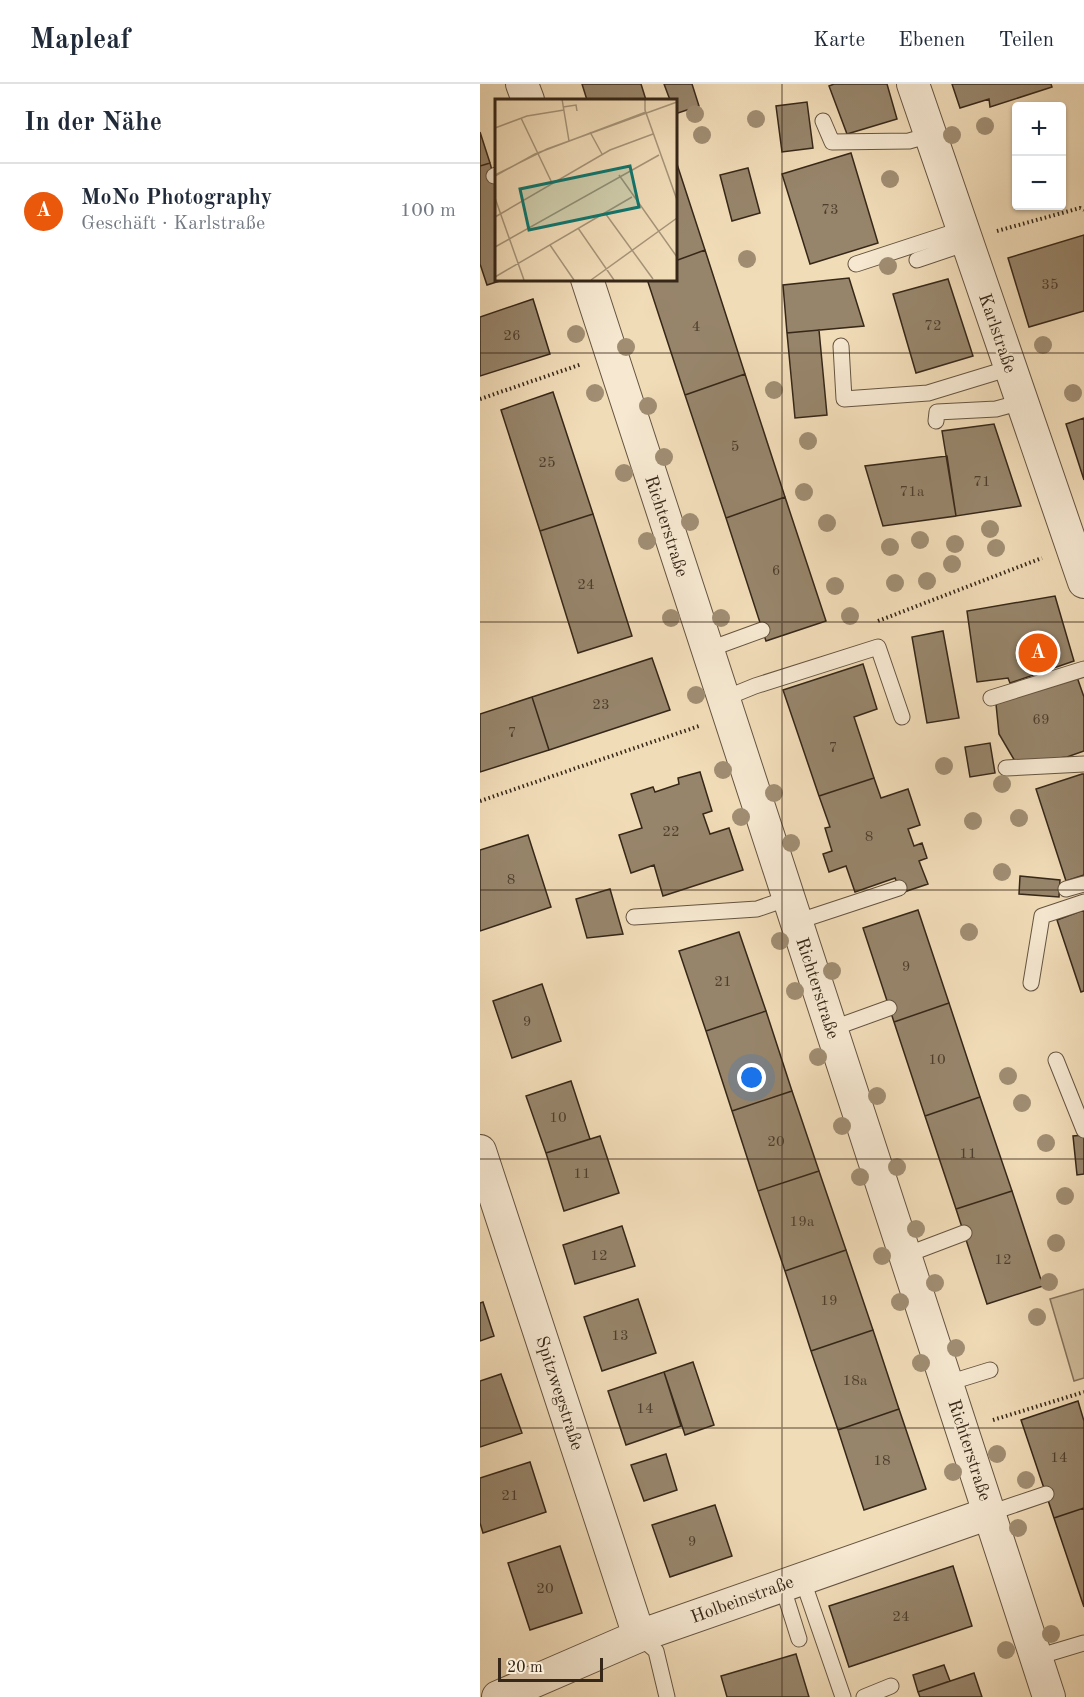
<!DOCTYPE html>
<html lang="de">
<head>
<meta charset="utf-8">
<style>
  body { margin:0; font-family:"Old Standard TT",serif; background:#f2f2f3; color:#1f2937 }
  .controls { position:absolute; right:18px; top:18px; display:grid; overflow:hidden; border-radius:6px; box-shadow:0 2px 4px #0004 }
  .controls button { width:54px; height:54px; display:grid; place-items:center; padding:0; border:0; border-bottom:2px solid #e0e1e3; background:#fff; color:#1f2937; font:30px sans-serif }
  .scale { position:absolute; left:18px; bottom:15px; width:105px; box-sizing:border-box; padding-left:6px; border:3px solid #362718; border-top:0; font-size:16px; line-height:21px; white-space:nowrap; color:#362718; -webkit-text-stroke:4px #f6e8d1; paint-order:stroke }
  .you { position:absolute; left:272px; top:994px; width:21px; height:21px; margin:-15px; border:4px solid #fff; border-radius:50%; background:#1a73e8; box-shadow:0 0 0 9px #1a73e833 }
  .badge { display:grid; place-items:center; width:39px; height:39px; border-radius:50%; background:#ea580c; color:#fff; font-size:20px; font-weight:700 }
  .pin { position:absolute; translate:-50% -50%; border:3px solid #fff; box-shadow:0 2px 6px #0006 }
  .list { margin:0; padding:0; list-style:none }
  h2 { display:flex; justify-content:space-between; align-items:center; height:78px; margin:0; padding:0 24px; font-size:26px }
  h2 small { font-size:20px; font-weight:400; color:#747a83 }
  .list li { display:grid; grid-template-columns:39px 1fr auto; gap:18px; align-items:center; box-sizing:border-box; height:96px; padding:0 24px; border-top:2px solid #e0e1e3 }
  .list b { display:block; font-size:22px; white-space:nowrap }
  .list p { margin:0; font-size:20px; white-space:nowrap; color:#747a83 }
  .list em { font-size:20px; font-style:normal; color:#747a83 }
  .map { position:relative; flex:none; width:604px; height:1613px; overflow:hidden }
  header { display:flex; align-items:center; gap:36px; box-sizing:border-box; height:84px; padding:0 30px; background:#fff; border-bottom:2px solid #e0e1e3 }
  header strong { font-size:28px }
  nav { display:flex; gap:33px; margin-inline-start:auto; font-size:21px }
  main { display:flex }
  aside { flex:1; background:#fff }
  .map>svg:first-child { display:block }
  .green { fill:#d1bd9d; stroke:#84725a; stroke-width:1.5 }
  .building { fill:#97856b; stroke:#362718; stroke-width:1.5 }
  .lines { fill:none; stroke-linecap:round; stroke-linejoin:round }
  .service-casing { stroke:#655440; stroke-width:17 }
  .minor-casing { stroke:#655440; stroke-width:34 }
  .path { stroke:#362718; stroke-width:4; stroke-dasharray:1.5 3; stroke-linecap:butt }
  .service { stroke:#f6e8d1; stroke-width:15 }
  .minor { stroke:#f6e8d1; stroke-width:32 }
  .tree { fill:#a08d72 }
  .grid { fill:none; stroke:#362718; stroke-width:1.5; stroke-opacity:0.55 }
  .labels { text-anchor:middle; stroke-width:4.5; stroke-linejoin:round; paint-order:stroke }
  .number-label { font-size:15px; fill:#4e3e2d }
  .street-label { font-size:18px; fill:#362718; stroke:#f6e8d1 }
  .inset-road { fill:none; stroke:#a69478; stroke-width:1.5 }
  .view { fill:#0f766e; fill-opacity:0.15; stroke:#0f766e; stroke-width:3 }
  .inset-edge { fill:none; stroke:#362718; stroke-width:3 }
</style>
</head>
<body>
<header>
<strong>Mapleaf</strong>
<nav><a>Karte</a><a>Ebenen</a><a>Teilen</a></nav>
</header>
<main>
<aside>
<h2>In der Nähe<small></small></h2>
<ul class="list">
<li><span class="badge">A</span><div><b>MoNo Photography</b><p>Geschäft · Karlstraße</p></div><em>100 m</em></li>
</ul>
</aside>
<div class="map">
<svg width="604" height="1613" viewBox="0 0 604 1613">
  <rect width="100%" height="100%" fill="#f1dcb8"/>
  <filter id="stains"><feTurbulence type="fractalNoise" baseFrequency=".00333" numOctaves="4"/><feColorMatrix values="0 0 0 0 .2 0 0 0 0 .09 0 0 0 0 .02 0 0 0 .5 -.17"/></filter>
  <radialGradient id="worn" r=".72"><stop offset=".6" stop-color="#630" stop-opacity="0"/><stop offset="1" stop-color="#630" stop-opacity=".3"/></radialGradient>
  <path class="green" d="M 604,1205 L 604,1294 L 594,1297 L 570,1215 Z"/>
  <path class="building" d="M 102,0 L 161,0 L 166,16 L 107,16 Z
    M 184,0 L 212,0 L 219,22 L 195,30 L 195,16 L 190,16 Z
    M 354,0 L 407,0 L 417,35 L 367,50 L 349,2 Z
    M 472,0 L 571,0 L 572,3 L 510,23 L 509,15 L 480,24 Z
    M 327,18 L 333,64 L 302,68 L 296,22 Z
    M 0,48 L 10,79 L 0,82 Z
    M 371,69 L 398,159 L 330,180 L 302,90 Z
    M 195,74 L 225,166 L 195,177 Z
    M 10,79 L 16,101 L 16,195 L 26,195 L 7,201 L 0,180 L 0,82 Z
    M 268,84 L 280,129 L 252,137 L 240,91 Z
    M 604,151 L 604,227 L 549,243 L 528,174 Z
    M 225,166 L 265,290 L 205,311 L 167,195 L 195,195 L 195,177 Z
    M 369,194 L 384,242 L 307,249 L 303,201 Z
    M 468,195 L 493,272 L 436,289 L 413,210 Z
    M 53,215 L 70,270 L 0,292 L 0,233 Z
    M 339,246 L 347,331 L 315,334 L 307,249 Z
    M 265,290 L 305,413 L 246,434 L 205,311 Z
    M 73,308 L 113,430 L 60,447 L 21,326 Z
    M 604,334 L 604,396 L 586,340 Z
    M 514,340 L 541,422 L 476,432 L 462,347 Z
    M 467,372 L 476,432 L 403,442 L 385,382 Z
    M 305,413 L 346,537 L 286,557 L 246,434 Z
    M 113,430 L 152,552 L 98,569 L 60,447 Z
    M 575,512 L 594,577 L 530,599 L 528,594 L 497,598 L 487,527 Z
    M 463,547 L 479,634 L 447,639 L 432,553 Z
    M 172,574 L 190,626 L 69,666 L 52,613 Z
    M 383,580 L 397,625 L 374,633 L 394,694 L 339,712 L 303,606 Z
    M 597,593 L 604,613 L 604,667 L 587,673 L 536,679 L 519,650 L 516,620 Z
    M 52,613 L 69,666 L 0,688 L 0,630 Z
    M 510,659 L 515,689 L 490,693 L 485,663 Z
    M 220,688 L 232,727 L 223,730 L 230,750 L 249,744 L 263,786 L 183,812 L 174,781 L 151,789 L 139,751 L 162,744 L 151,710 L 173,703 L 175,708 L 199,700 L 198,694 Z
    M 602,690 L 604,690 L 604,791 L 586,797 L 556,705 Z
    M 394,694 L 401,714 L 428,705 L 440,741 L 428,745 L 434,762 L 442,759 L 447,774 L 439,777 L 448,800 L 421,809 L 415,794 L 375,808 L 366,782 L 349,788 L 343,770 L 352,767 L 345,744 L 350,743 L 339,712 Z
    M 48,751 L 71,823 L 0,847 L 0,766 Z
    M 540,792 L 580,796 L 579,813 L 539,810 Z
    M 130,805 L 143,850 L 107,854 L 96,815 Z
    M 438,826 L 469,919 L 414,938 L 383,844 Z
    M 604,826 L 604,907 L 601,908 L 577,836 Z
    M 259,848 L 286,927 L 226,947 L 199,867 Z
    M 62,900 L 81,957 L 32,974 L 13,917 Z
    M 469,919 L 500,1013 L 445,1032 L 414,938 Z
    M 286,927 L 312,1007 L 252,1027 L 226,947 Z
    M 91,997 L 110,1055 L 66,1069 L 46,1012 Z
    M 312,1007 L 339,1087 L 278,1107 L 252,1027 Z
    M 500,1013 L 532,1107 L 476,1125 L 445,1032 Z
    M 604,1051 L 604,1090 L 597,1091 L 593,1052 Z
    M 120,1052 L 139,1109 L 84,1127 L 66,1069 Z
    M 339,1087 L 366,1166 L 305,1187 L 278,1107 Z
    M 532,1107 L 563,1202 L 507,1220 L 476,1125 Z
    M 142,1142 L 155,1182 L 95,1200 L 83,1161 Z
    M 366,1166 L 393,1246 L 331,1267 L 305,1187 Z
    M 158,1215 L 176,1269 L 122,1287 L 104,1233 Z
    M 3,1218 L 14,1252 L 0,1257 L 0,1219 Z
    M 393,1246 L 419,1325 L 358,1346 L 331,1267 Z
    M 213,1278 L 234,1341 L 205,1351 L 184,1288 Z
    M 184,1288 L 201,1342 L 146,1361 L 128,1307 Z
    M 21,1290 L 42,1349 L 0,1363 L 0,1297 Z
    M 598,1317 L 604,1337 L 604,1424 L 574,1434 L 541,1336 Z
    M 419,1325 L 446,1405 L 384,1426 L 358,1346 Z
    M 186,1370 L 197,1406 L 164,1417 L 151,1381 Z
    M 50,1378 L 66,1428 L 3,1449 L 0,1439 L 0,1394 Z
    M 235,1421 L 252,1472 L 190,1493 L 172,1441 Z
    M 604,1424 L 604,1523 L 574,1434 Z
    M 80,1462 L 102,1529 L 50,1546 L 28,1479 Z
    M 473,1482 L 492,1542 L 369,1583 L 349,1522 Z
    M 316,1570 L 329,1613 L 247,1613 L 241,1592 Z
    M 464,1581 L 470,1597 L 438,1608 L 433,1591 Z
    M 494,1589 L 502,1613 L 440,1613 L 438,1608 Z"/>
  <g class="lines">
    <defs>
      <path id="service" d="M 343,37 L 352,58 L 429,57 L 450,51
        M 14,92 L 16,91
        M 437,176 L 487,159
        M 376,180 L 483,145
        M 361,262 L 364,315 L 448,309 L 530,284
        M 456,337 L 457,328 L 516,325 L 542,318
        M 227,566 L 282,546
        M 511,614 L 604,585
        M 243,615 L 275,602 L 398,563 L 422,633
        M 526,684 L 604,680
        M 586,805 L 604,800
        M 154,833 L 277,825 L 309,814
        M 316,838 L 419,804
        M 551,899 L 562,832 L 604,818
        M 351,945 L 409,924
        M 576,976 L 604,1046
        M 426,1171 L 484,1149
        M 468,1299 L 510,1286
        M 510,1429 L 566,1410
        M 322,1494 L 363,1613
        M 302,1501 L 319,1555
        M 159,1552 L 176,1567 L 187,1613
        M 557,1573 L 604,1559
        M 384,1613 L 411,1602"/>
      <path id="minor" d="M 42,0 L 48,16
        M 433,0 L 604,498
        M 107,195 L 569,1613
        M 0,1067 L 159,1552
        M 18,1613 L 159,1552 L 510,1429"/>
    </defs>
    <use href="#service" class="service-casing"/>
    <use href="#minor" class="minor-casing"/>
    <path class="path" d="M 517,147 L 600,124 L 604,126
      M 0,315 L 102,280
      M 398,537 L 562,474
      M 0,717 L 219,642
      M 513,1336 L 604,1308"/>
    <use href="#service" class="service"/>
    <use href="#minor" class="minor"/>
  </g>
  <g class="tree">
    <circle cx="215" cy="30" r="9"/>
    <circle cx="276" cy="35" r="9"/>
    <circle cx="505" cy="42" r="9"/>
    <circle cx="222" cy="51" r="9"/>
    <circle cx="472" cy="51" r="9"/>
    <circle cx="410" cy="95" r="9"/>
    <circle cx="267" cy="175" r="9"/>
    <circle cx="408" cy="182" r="9"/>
    <circle cx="96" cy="250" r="9"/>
    <circle cx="563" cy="261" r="9"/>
    <circle cx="146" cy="263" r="9"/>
    <circle cx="294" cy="306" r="9"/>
    <circle cx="115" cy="309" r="9"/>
    <circle cx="593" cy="309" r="9"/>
    <circle cx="168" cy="322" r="9"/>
    <circle cx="328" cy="357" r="9"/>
    <circle cx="184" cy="373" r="9"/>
    <circle cx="144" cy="389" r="9"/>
    <circle cx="324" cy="408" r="9"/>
    <circle cx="210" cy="438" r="9"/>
    <circle cx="347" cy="439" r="9"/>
    <circle cx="510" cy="445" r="9"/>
    <circle cx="440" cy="456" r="9"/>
    <circle cx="167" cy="457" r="9"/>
    <circle cx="475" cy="460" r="9"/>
    <circle cx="410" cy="463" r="9"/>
    <circle cx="516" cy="464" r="9"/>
    <circle cx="472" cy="480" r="9"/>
    <circle cx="447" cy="497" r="9"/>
    <circle cx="415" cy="499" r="9"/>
    <circle cx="355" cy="502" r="9"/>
    <circle cx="370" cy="532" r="9"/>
    <circle cx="191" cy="534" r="9"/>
    <circle cx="241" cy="534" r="9"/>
    <circle cx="216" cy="611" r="9"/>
    <circle cx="464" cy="682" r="9"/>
    <circle cx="243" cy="686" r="9"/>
    <circle cx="522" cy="700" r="9"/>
    <circle cx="294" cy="709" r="9"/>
    <circle cx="261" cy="733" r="9"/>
    <circle cx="539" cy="734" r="9"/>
    <circle cx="493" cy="737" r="9"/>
    <circle cx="311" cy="759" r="9"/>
    <circle cx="522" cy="788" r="9"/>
    <circle cx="489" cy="848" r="9"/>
    <circle cx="300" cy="857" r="9"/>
    <circle cx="352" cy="887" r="9"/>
    <circle cx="315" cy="907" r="9"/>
    <circle cx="338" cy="973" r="9"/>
    <circle cx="528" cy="992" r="9"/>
    <circle cx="397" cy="1012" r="9"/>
    <circle cx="542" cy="1019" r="9"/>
    <circle cx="362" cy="1042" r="9"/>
    <circle cx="566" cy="1059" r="9"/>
    <circle cx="417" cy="1083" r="9"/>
    <circle cx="380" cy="1093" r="9"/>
    <circle cx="585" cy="1112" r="9"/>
    <circle cx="436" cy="1145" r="9"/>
    <circle cx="576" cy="1159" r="9"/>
    <circle cx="402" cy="1172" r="9"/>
    <circle cx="569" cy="1198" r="9"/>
    <circle cx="455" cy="1199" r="9"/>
    <circle cx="420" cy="1218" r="9"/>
    <circle cx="557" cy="1233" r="9"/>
    <circle cx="476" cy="1264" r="9"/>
    <circle cx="441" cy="1279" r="9"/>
    <circle cx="517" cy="1370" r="9"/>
    <circle cx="473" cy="1388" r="9"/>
    <circle cx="546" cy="1396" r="9"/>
    <circle cx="538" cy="1444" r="9"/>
    <circle cx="571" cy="1550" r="9"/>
    <circle cx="526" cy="1566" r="9"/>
  </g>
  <path class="grid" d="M 302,0 L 302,1613M 0,269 L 604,269M 0,538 L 604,538M 0,806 L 604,806M 0,1075 L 604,1075M 0,1344 L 604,1344"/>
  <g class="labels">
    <g class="number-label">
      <text x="350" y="130">73</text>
      <text x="570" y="205">35</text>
      <text x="453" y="246">72</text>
      <text x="216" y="247">4</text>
      <text x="32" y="256">26</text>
      <text x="255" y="367">5</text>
      <text x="67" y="383">25</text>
      <text x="502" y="402">71</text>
      <text x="432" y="412">71a</text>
      <text x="296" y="491">6</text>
      <text x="106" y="505">24</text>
      <text x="121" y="625">23</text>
      <text x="561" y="640">69</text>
      <text x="32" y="653">7</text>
      <text x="353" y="668">7</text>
      <text x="191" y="752">22</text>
      <text x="389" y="757">8</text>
      <text x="31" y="800">8</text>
      <text x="426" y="887">9</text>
      <text x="243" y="902">21</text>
      <text x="47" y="942">9</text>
      <text x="457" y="980">10</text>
      <text x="78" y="1038">10</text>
      <text x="296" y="1062">20</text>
      <text x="488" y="1074">11</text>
      <text x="102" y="1094">11</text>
      <text x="322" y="1142">19a</text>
      <text x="119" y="1176">12</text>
      <text x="523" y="1180">12</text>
      <text x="349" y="1221">19</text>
      <text x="140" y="1256">13</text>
      <text x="375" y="1301">18a</text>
      <text x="165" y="1329">14</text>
      <text x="579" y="1378">14</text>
      <text x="402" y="1381">18</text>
      <text x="30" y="1416">21</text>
      <text x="212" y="1462">9</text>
      <text x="65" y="1509">20</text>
      <text x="421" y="1537">24</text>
    </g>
    <g class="street-label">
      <text transform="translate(518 249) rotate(71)" y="6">Karlstraße</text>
      <text transform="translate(187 442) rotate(72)" y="6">Richterstraße</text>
      <text transform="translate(338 904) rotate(72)" y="6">Richterstraße</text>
      <text transform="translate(80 1309) rotate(72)" y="6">Spitzwegstraße</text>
      <text transform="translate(490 1366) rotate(72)" y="6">Richterstraße</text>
      <text transform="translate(262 1515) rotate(-20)" y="6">Holbeinstraße</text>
    </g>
  </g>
  <g transform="translate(15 15)">
    <rect width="182" height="182" fill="#f1dcb8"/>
    <path class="inset-road" d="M 67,0 L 74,42M 150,0 L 150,11 L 182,101M 68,8 L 81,6 L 82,12M 26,19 L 57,84M 0,29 L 32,17 L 69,11M 95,33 L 107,55M 0,76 L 52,50 L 182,3M 124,76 L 182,158M 0,77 L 40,55 L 151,13M 0,99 L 29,181M 110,114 L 158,180M 0,118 L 115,51 L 158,35M 83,129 L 119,181M 55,146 L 79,181M 0,148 L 164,56M 0,178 L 137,98M 96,181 L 182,119"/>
    <path class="view" d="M 135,67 L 144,108 L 34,131 L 25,90 Z"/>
    <rect width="182" height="182" class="inset-edge"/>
  </g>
  <rect width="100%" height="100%" filter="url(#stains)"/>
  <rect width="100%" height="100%" fill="url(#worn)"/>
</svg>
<div class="controls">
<button>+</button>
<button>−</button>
</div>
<div class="scale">20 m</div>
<div class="you"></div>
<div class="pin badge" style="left:558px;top:569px">A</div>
</div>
</main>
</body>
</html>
